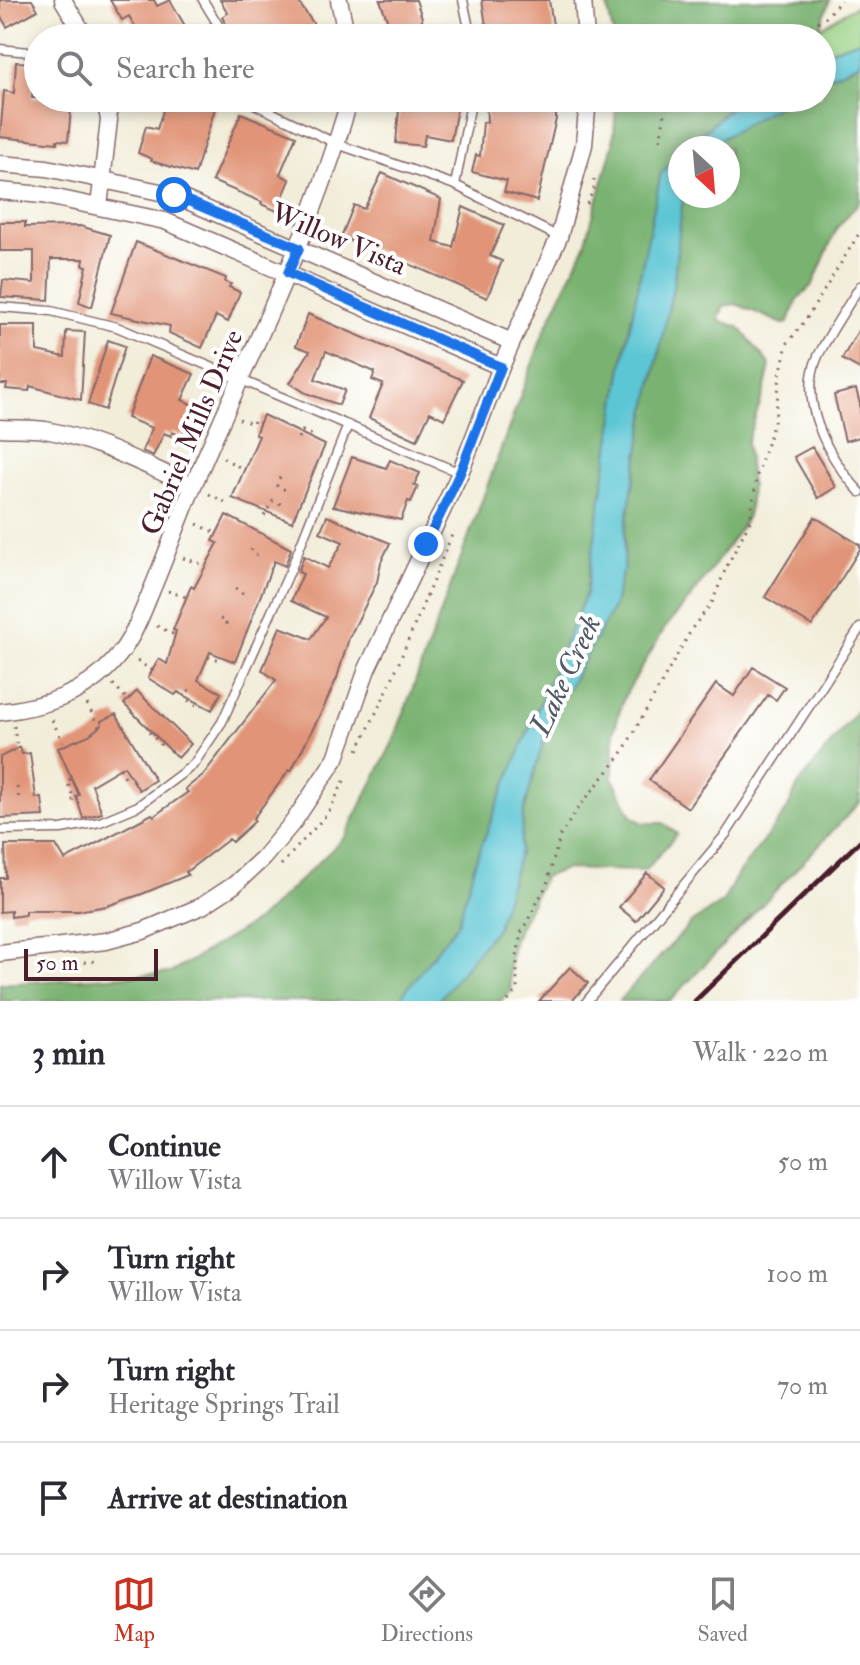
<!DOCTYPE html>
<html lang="en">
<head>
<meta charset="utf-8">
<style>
  body { margin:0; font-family:"IM FELL Double Pica",serif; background:#f7f7f7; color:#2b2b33 }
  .compass { position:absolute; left:668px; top:136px; width:72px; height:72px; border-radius:50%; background:#fff; box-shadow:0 4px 12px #0003; rotate:154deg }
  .scale { position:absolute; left:24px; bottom:20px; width:134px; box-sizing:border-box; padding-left:8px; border:4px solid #4a1f2b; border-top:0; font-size:22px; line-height:28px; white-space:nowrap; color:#4a1f2b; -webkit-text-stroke:6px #fff; paint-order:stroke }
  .stop { position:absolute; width:24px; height:24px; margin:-18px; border:6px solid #1a73e8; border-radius:50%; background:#fff }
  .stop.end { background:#1a73e8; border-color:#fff; box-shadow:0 2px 8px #0008 }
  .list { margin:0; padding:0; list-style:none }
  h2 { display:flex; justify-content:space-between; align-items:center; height:104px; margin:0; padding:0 32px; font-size:34px }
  h2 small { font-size:26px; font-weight:400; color:#7c7c81 }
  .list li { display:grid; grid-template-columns:52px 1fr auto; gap:24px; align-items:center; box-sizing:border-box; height:112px; padding:0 32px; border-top:2px solid #e1e1e2 }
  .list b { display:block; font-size:30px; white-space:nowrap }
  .list p { margin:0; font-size:26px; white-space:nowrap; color:#7c7c81 }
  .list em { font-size:26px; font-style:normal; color:#7c7c81 }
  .icon { flex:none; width:44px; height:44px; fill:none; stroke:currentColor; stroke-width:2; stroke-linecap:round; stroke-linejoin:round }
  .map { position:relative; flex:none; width:860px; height:1001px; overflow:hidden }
  .search { position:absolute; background:#fff; box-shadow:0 4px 12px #0003; left:24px; right:24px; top:24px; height:88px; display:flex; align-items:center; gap:20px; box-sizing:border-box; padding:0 28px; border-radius:44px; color:#7c7c81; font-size:30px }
  .sheet { height:552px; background:#fff }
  nav { display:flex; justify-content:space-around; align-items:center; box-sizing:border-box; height:112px; border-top:2px solid #e1e1e2; background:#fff; font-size:22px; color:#7c7c81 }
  nav a { display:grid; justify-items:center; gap:4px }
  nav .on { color:#c8321e }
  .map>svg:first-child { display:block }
  .green { fill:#97d083; stroke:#707857; stroke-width:2 }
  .forest { fill:#79b271; stroke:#62684e; stroke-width:2 }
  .water { fill:#5bc6d4; stroke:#527280; stroke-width:2 }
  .building { fill:#e19477 }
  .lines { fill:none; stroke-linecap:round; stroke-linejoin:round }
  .lane-casing { stroke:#856768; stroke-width:11 }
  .street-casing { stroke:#856768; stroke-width:19 }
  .path { stroke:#856768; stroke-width:3; stroke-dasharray:2 6; stroke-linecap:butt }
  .lane { stroke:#fff; stroke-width:8 }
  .street { stroke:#fff; stroke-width:16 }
  .rail { stroke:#4a1f2b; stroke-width:5 }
  .route { stroke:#1a73e8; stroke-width:10 }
  .labels { text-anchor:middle; stroke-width:8; stroke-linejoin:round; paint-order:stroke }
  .street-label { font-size:28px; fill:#4a1f2b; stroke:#fff }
  .water-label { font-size:30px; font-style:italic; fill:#505966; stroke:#fff }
</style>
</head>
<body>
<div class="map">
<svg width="860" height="1001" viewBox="0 0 860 1001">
  <rect width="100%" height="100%" fill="#fff"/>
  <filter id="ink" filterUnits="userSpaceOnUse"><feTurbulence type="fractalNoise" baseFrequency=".0125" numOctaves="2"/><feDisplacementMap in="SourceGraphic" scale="16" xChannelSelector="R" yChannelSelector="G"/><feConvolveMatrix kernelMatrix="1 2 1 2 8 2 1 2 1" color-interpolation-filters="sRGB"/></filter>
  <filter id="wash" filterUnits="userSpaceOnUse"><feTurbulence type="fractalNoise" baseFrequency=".006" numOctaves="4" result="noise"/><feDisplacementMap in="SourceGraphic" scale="32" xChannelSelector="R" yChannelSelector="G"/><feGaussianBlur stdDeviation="1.8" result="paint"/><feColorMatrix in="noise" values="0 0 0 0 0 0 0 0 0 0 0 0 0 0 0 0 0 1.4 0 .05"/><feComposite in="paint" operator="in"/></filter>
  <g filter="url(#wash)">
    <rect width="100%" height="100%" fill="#f2edd9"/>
    <path class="green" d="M 860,3 L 860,40 L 822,53 L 822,38 L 816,38 L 819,29 Z"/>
    <path class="forest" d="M 606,0 L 830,0 L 816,38 L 614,38 Z
      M 860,63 L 860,201 L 837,228 L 813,284 L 798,299 L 788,323 L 783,324 L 736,304 L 724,306 L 718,320 L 739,327 L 770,365 L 764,392 L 747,441 L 751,485 L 749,512 L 742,526 L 693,595 L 665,628 L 624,697 L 614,731 L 613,779 L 632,816 L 643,823 L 663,823 L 677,834 L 645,871 L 565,869 L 544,877 L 514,938 L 509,967 L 511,991 L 501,1001 L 438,1001 L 497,927 L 520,851 L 523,814 L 548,724 L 613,608 L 624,566 L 625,530 L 644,422 L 673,287 L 683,196 L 728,196 L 728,148 L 713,148 L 719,140 L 790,98 L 822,98 L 822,80 Z
      M 617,98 L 740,98 L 687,148 L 680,148 L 680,155 L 661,173 L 622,366 L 586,594 L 496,808 L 476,860 L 458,923 L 398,1001 L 0,1001 L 0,984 L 170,973 L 258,920 L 345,837 L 393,742 L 544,332 L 585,245 L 613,144 Z
      M 860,707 L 860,802 L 670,1001 L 619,1001 L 692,922 L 723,902 L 737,875 L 787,810 L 798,785 Z"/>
    <path class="water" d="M 860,40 L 860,63 L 822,80 L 822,53 Z
      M 740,98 L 790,98 L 719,140 L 713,148 L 687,148 Z
      M 680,155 L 680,196 L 683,196 L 673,287 L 644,422 L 625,530 L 624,566 L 613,608 L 548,724 L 523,814 L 520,851 L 497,927 L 438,1001 L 398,1001 L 458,923 L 476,860 L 496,808 L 586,594 L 622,366 L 661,173 Z"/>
    <g id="blocks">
      <path class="building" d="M 0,0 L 32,0 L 38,10 L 7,27 L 0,15 Z
        M 110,0 L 154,0 L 157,6 L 170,0 L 185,26 L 165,38 L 142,38 L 129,16 L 122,20 Z
        M 220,0 L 297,0 L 313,23 L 318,38 L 233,38 L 222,17 L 228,13 Z
        M 380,0 L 416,0 L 422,18 L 423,38 L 394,38 Z
        M 482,0 L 549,0 L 555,37 L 478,38 L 476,28 L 486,26 Z
        M 210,24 L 218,38 L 188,38 Z
        M 16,62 L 35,63 L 32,98 L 72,98 L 68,141 L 57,140 L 57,143 L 0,137 L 4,91 L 14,93 Z
        M 167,98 L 205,98 L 217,102 L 195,174 L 151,161 L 152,159 L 138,153 L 146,126 L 157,129 Z
        M 400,98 L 459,98 L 451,140 L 425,135 L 423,146 L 396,143 Z
        M 486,98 L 556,98 L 556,119 L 537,201 L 504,192 L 507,181 L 472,172 L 476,155 L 480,156 L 483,122 L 487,122 Z
        M 241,113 L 296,136 L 280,174 L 290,180 L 277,211 L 261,204 L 262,202 L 212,181 Z
        M 382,173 L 441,199 L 434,242 L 453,247 L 463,207 L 504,225 L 490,256 L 502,261 L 487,298 L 409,264 L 341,237 L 354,205 L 364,209 Z
        M 0,222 L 25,222 L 25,227 L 80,226 L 110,235 L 92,307 L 79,302 L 87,266 L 83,265 L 84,259 L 51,259 L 49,300 L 1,297 L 3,280 L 34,283 L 34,251 L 0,251 Z
        M 136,242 L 226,278 L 225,282 L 231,284 L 229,287 L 240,292 L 228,322 L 216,316 L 202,348 L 169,333 L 170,326 L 111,313 Z
        M 308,314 L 463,380 L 444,419 L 430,412 L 417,440 L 369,418 L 383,384 L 372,380 L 375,372 L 326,351 L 315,379 L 345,390 L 339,405 L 306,393 L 290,383 L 310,351 L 296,346 Z
        M 0,325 L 37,325 L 37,351 L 65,357 L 66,331 L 85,332 L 81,400 L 30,386 L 29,391 L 6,389 L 7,384 L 0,384 Z
        M 860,327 L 860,369 L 842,359 Z
        M 108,340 L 125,346 L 105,410 L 88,404 Z
        M 150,356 L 194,374 L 182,400 L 195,406 L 182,436 L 172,432 L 171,436 L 164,433 L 153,456 L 142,451 L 152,428 L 127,418 Z
        M 856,389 L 860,404 L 860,437 L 845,441 L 834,395 Z
        M 263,415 L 325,445 L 292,522 L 232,498 L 259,436 L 255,434 Z
        M 812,447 L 836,487 L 818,498 L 794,457 Z
        M 352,457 L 386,468 L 390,460 L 420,473 L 414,485 L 418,487 L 411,502 L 408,501 L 401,520 L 333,506 Z
        M 226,515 L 291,549 L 285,566 L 274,561 L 235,662 L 210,652 L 198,680 L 221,693 L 212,710 L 178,692 L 175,695 L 148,678 L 159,659 L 167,664 L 176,631 L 173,630 L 191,586 L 194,588 L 218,543 L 213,541 Z
        M 327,516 L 390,543 L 381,562 L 377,582 L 349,638 L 337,678 L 321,713 L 291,771 L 289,770 L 253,819 L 255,821 L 232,842 L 229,839 L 186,872 L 188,875 L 142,894 L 107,906 L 78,911 L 25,911 L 25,915 L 11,917 L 11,911 L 0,912 L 0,878 L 6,878 L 5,845 L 56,845 L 65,860 L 152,814 L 154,816 L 188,792 L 185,789 L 203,775 L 276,680 L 262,670 L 280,627 L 311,639 L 326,617 L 291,601 L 303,574 L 298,572 L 304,556 L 328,568 L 343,542 L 320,532 Z
        M 815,517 L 860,545 L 860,549 L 812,626 L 765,597 Z
        M 753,667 L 785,687 L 776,700 L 768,695 L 688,808 L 649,780 L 716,684 L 734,696 Z
        M 137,691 L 191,744 L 178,758 L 124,704 Z
        M 116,714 L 155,780 L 139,790 L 124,766 L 92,785 L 102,813 L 83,818 L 76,796 L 79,795 L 58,748 L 89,735 L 102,725 L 101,721 Z
        M 20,747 L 22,754 L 30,753 L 36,798 L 42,798 L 44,816 L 0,818 L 0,757 Z
        M 647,873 L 664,887 L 636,921 L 619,907 Z
        M 570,967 L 588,983 L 572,1001 L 539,1001 Z"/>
    </g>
  </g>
  <g filter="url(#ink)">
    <use href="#blocks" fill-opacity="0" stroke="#856768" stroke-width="2"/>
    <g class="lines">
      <defs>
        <path id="lane" d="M 203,0 L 226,38
          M 463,0 L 471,38
          M 0,49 L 38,53
          M 242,98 L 337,144 L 455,185 L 559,237
          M 455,185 L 472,98
          M 860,286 C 846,309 830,332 818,356 C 797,402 829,459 860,492
          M 0,307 L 51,311 L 117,327 L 460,473
          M 0,830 L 61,829 L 100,822 L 138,806 L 193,765 L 222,722 L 291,569 L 348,425
          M 587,1001 L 726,834 L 860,628"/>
        <path id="street" d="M 63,0 L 86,38
          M 339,0 L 347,38
          M 583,0 L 586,38
          M 0,164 L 47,168 L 174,195 L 512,342
          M 0,191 L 42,195 L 165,221 L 501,367
          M 99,207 L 109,120 L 105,98
          M 0,428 C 15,429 30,428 45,430 C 97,439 144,465 193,486
          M 0,712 C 43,707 84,695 113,662 C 134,639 143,610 155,582 C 168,550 180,518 193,486 C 248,357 312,233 350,98
          M 0,953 L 106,941 L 143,931 L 202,906 L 234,885 L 263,858 L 294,821 L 336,758 L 367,669 L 460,473 L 501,367 L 559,237 L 584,145 L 588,98"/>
      </defs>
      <use href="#lane" class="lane-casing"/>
      <use href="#street" class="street-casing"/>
      <path class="path" d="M 790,38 L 826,17 L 841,0
        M 660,140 L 666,108 L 673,98
        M 587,204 L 594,188 L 594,177
        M 239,419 L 253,424 L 254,420 L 260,423
        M 298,438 L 302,431 L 315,436
        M 223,458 L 243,469
        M 280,477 L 277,486 L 290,492
        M 209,494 L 229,504
        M 264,516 L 273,501 L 283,505
        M 197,524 L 216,533
        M 252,549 L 251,552 L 262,558
        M 183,558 L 205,565
        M 235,588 L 244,595
        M 168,591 L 186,597
        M 220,619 L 226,621 L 226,625 L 231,628
        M 157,626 L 175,635
        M 208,657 L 221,660
        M 137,661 L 155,672
        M 113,684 L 128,700
        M 188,690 L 190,691 L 184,698 L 196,705
        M 87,704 L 99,727
        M 52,720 L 63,742
        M 14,726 L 17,749
        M 149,732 L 165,749
        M 358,750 L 390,684 L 454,530
        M 120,768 L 125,777
        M 17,787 L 19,800
        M 72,801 L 74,799 L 67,781 L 75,777
        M 281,865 L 328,813 L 345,779
        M 68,964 L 96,961
        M 508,1001 L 517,990 L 517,958 L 521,933 L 547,884 L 560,836 L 576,811 L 621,755 L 693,627 L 712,603 L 726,568 L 750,521 L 757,475 L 775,419 L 780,375 L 787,344 L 807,318 L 860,232"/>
      <use href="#lane" class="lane"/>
      <use href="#street" class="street"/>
      <path class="rail" d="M 695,1001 L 860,841"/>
    </g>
  </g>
  <g class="lines" filter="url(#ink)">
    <path class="route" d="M 174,195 L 299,248 L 288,273 L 501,367 L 460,473 L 426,544"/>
  </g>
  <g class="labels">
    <g class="street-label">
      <text transform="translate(339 238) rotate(23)" y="10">Willow Vista</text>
      <text transform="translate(191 432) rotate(-67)" y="10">Gabriel Mills Drive</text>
    </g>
    <g class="water-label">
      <text transform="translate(565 675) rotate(-65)" y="10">Lake Creek</text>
    </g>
  </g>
</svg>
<svg class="compass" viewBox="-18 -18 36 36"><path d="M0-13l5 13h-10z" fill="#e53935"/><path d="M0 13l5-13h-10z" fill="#7c7c81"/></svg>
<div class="scale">50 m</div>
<div class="stop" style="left:174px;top:195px"></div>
<div class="stop end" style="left:426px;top:544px"></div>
<div class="search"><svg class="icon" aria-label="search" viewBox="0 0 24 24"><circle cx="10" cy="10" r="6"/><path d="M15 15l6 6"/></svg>Search here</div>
</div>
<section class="sheet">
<h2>3 min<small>Walk · 220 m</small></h2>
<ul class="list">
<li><svg class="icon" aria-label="ahead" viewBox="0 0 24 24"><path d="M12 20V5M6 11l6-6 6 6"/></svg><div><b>Continue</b><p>Willow Vista</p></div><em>50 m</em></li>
<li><svg class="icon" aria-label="right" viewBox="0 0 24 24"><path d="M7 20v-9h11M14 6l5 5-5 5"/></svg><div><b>Turn right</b><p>Willow Vista</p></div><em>100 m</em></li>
<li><svg class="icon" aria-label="right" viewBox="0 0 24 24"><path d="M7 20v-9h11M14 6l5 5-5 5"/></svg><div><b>Turn right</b><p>Heritage Springs Trail</p></div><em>70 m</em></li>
<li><svg class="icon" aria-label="arrive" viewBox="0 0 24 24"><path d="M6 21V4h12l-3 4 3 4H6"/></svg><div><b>Arrive at destination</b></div></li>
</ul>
</section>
<nav>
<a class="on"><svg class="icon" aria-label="map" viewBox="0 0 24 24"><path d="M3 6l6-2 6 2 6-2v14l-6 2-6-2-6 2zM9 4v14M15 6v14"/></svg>Map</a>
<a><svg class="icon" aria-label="directions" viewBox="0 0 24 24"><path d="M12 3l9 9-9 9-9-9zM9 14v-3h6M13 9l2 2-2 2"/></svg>Directions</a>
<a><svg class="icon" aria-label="saved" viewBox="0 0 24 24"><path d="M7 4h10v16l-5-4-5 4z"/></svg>Saved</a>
</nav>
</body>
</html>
